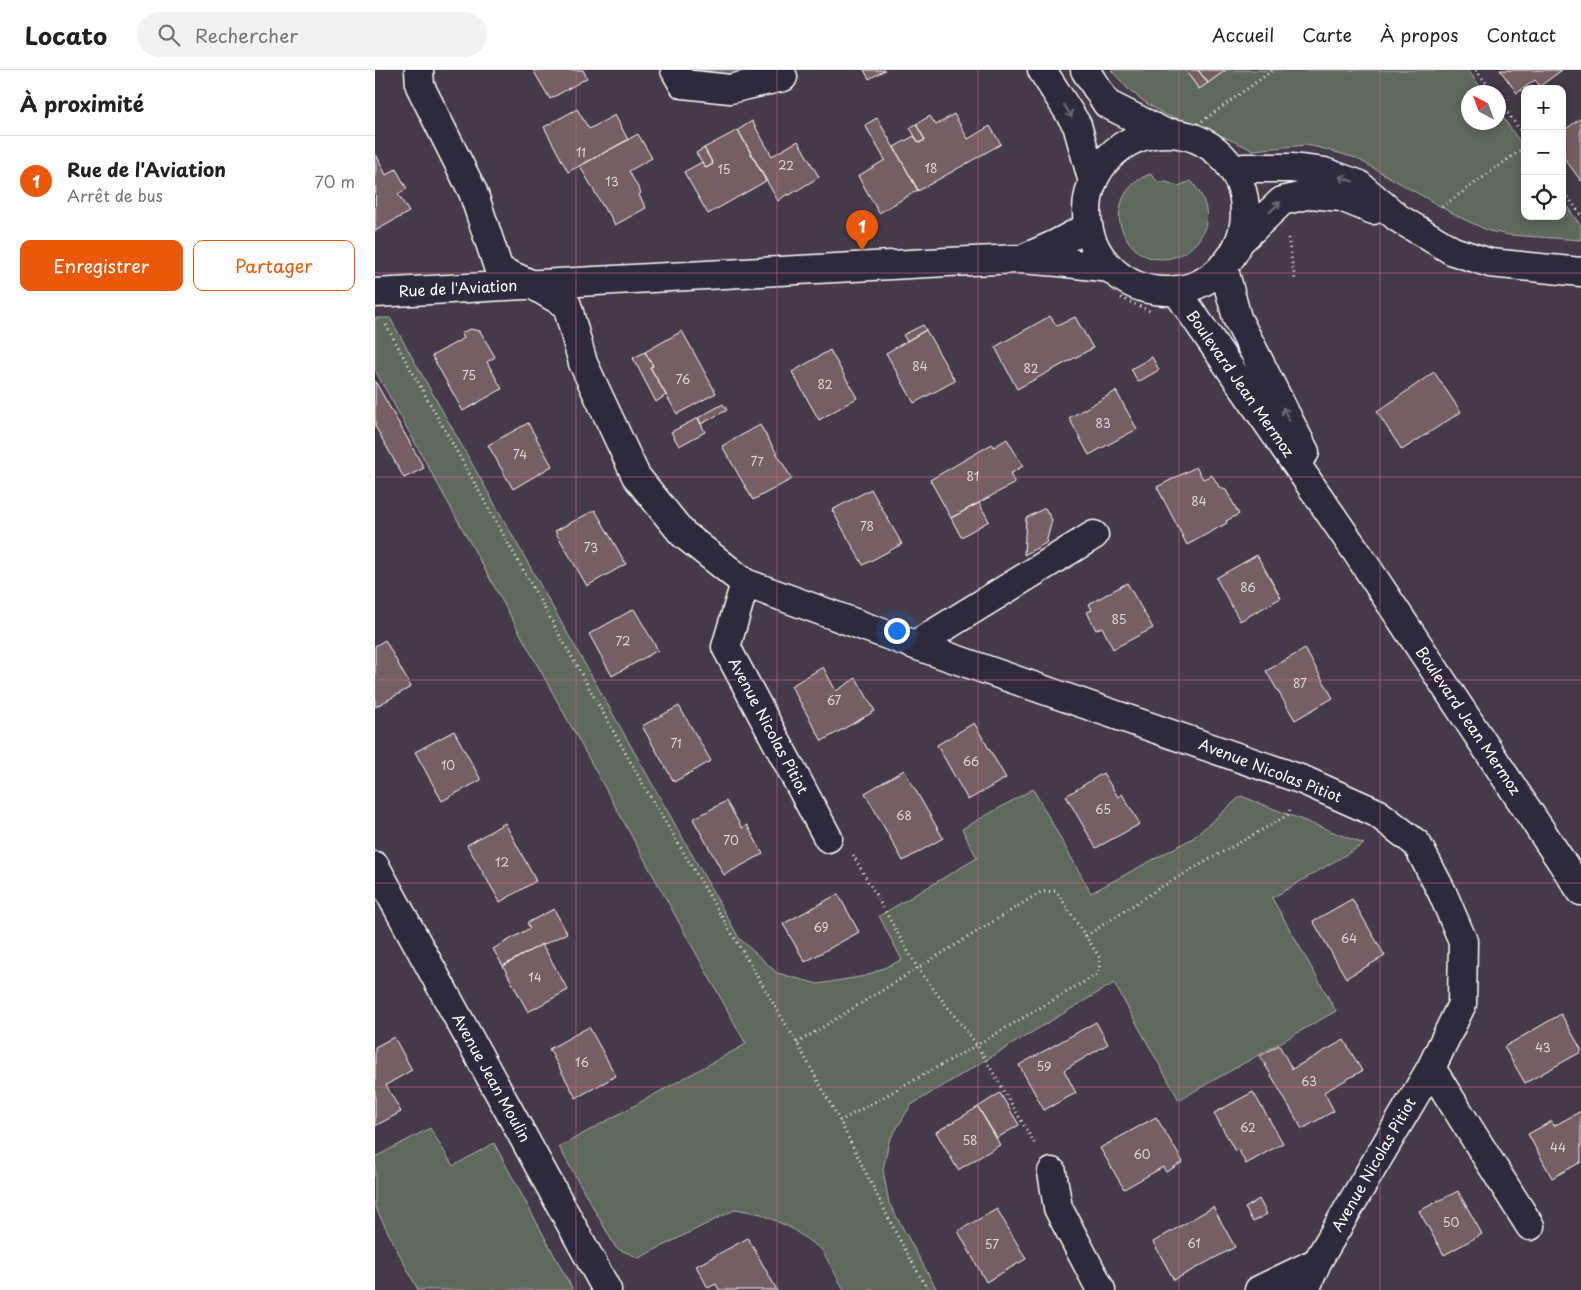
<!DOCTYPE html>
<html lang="fr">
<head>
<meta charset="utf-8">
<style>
  body { margin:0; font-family:"Playpen Sans",sans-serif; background:#f2f2f2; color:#202124 }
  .controls { position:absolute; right:15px; top:15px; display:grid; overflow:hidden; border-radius:10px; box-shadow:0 2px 12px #0003 }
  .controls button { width:45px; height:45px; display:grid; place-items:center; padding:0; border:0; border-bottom:1px solid #e0e0e0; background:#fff; color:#202124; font:25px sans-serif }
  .compass { position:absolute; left:1086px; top:15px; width:45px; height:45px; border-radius:50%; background:#fff; box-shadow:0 2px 12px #0003; rotate:319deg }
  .you { position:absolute; left:521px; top:560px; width:18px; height:18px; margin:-12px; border:4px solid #fff; border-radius:50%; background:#1a73e8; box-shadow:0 0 0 8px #1a73e833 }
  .badge { display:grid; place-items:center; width:32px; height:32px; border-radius:50%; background:#ea580c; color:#fff; font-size:16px; font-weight:700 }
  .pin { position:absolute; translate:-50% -41px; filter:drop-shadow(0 1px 2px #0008) }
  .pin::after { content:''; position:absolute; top:26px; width:18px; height:15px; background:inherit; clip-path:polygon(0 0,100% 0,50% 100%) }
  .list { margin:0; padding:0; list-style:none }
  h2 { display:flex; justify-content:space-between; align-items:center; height:65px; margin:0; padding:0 20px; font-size:21px }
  h2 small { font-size:16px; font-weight:400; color:#757577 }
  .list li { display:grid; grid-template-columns:32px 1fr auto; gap:15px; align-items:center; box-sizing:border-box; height:90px; padding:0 20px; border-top:1px solid #e0e0e0 }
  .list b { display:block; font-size:19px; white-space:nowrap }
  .list p { margin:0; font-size:16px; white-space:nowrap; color:#757577 }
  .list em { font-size:16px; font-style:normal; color:#757577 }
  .actions { display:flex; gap:10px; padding:15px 20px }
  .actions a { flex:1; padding:11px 0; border:1px solid #ea580c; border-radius:10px; text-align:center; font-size:18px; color:#ea580c }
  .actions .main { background:#ea580c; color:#fff }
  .icon { flex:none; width:28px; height:28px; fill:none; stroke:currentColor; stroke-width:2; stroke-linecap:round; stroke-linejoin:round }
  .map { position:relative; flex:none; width:1206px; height:1220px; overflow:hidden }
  header { display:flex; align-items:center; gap:30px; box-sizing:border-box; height:70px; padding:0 25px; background:#fff; border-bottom:1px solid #e0e0e0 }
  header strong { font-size:24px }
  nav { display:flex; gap:28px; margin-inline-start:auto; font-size:18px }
  .search { width:350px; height:45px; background:#f2f2f2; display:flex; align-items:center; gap:12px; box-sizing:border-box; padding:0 18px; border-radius:28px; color:#757577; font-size:19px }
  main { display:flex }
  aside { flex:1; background:#fff }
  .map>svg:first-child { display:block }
  .green { fill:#5e675b; stroke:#aeb3ad }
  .building { fill:#765f64; stroke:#fff }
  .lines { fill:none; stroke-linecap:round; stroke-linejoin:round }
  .minor-casing { stroke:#fff; stroke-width:31 }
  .major-casing { stroke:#fff; stroke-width:31 }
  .path { stroke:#fff; stroke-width:3; stroke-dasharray:1 4; stroke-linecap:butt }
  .minor { stroke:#2f2a3d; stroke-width:28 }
  .major { stroke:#2f2a3d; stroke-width:28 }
  .oneway { stroke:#6d6a77 }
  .grid { fill:none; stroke:#d76994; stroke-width:1; stroke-opacity:0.55 }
  .labels { text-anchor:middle; stroke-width:4; stroke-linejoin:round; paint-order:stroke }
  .number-label { font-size:12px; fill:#ddd7d8 }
  .street-label { font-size:15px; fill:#fff; stroke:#2f2a3d }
</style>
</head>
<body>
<header>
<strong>Locato</strong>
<div class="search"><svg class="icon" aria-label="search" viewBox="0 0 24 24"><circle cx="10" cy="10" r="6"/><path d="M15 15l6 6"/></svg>Rechercher</div>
<nav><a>Accueil</a><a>Carte</a><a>À propos</a><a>Contact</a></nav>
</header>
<main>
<aside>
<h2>À proximité<small></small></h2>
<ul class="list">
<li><span class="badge">1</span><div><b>Rue de l'Aviation</b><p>Arrêt de bus</p></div><em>70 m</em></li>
</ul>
<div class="actions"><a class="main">Enregistrer</a><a>Partager</a></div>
</aside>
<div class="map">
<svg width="1206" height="1220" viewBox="0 0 1206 1220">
  <rect width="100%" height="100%" fill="#443a49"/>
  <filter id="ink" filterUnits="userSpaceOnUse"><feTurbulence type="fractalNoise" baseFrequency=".02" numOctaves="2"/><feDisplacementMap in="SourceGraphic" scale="10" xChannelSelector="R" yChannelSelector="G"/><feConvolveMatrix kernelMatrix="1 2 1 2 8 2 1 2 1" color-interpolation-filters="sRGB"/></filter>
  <g filter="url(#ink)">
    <path class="green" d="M 315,0 L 371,0 L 363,6 L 320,5 Z
      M 736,0 L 810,0 L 824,19 L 851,0 L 1093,0 L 1109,22 L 1094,22 L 1094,52 L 1124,52 L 1124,42 L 1150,79 L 1150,146 L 1187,146 L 1187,130 L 1206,156 L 1206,170 L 1135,165 L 1114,161 L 1084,147 L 981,88 L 946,78 L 931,75 L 878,80 L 825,56 L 791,45 L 771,33 L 753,19 Z
      M 775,104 L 783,112 L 791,112 L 803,116 L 816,111 C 866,166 782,219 752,169 C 746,160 743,151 745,140 C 747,123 759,110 775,104 Z
      M 0,248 L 15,248 L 364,868 L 402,903 L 443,914 L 490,906 L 527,890 L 504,846 L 602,788 L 587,759 L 658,719 L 716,823 L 818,768 L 866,726 L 989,774 L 897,828 L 961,941 L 804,1030 L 739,913 L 536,1035 L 514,1071 L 508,1100 L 514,1133 L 562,1220 L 469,1220 L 447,1180 L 416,1158 L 386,1144 L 361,1139 L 264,1188 L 241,1178 L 184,1077 L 371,974 L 0,300 Z
      M 55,1058 L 78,1096 L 119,1073 L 198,1220 L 43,1220 L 0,1137 L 0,1087 Z"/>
    <path class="building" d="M 158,0 L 208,0 L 212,8 L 175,29 Z
      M 489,0 L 510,0 L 494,9 Z
      M 810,0 L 823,0 L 833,13 L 824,19 Z
      M 823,0 L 851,0 L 833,13 Z
      M 1125,0 L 1187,0 L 1165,16 L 1160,10 L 1142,23 Z
      M 202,39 L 214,59 L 240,45 L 253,70 L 193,102 L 169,57 Z
      M 579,44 L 593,69 L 615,56 L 626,74 L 543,121 L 519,77 L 539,66 L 544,73 L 550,70 L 541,54 L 555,46 L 561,55 Z
      M 502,48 L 543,120 L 504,143 L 483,106 L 510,90 L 490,55 Z
      M 1206,48 L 1206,111 L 1187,85 L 1187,62 Z
      M 377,51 L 397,86 L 423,71 L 444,107 L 413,126 L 412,124 L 403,131 L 363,60 Z
      M 541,54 L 550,70 L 544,73 L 535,58 Z
      M 363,60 L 391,111 L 333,144 L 309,102 L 327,92 L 331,98 L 338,94 L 329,78 Z
      M 263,64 L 277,88 L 254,101 L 266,123 L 264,125 L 271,138 L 240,155 L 233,142 L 231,142 L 205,96 Z
      M 329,78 L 338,94 L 331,98 L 321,83 Z
      M 1,84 L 11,105 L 21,99 L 32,119 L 23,124 L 34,142 L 0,161 Z
      M 675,246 L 682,256 L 700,247 L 718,278 L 642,319 L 620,277 Z
      M 548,255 L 551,260 L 532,271 L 528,265 Z
      M 95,259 L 105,261 L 120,287 L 112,292 L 127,319 L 88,341 L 57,286 L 89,268 L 86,263 Z
      M 551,260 L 580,311 L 539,333 L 511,283 Z
      M 307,261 L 341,323 L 302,344 L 275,297 L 278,296 L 270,282 Z
      M 455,280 L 482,328 L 444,350 L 417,302 Z
      M 270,282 L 278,296 L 275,297 L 291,325 L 281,332 L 258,288 Z
      M 777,287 L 784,300 L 763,312 L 756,299 Z
      M 1059,302 L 1086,342 L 1027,380 L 1002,342 Z
      M 0,311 L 49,398 L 29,408 L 0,356 Z
      M 741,321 L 762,359 L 714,385 L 694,348 Z
      M 348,334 L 352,340 L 326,354 L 323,348 Z
      M 323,348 L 330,362 L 304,376 L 296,362 Z
      M 153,353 L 177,396 L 138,419 L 113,375 Z
      M 385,355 L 417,409 L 378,430 L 347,376 Z
      M 632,369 L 648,396 L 635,404 L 640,413 L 576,448 L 555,410 L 617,374 L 619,377 Z
      M 821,397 L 828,409 L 837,405 L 845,418 L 851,420 L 864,444 L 851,451 L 852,453 L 812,475 L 782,417 Z
      M 496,419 L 527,474 L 488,495 L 457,440 Z
      M 604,433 L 614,451 L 586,467 L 576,448 Z
      M 670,438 L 677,450 L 671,473 L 649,485 L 651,448 Z
      M 220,440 L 251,494 L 212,516 L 180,461 Z
      M 882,485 L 906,528 L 865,551 L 841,508 Z
      M 752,513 L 778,558 L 738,579 L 727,557 L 721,560 L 712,542 L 717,540 L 714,534 Z
      M 259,539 L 283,580 L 237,606 L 214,564 Z
      M 10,570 L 36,617 L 0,637 L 0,576 Z
      M 930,579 L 958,628 L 920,650 L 891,601 Z
      M 448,597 L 461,621 L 481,608 L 500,641 L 447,671 L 416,616 Z
      M 304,636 L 336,691 L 299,712 L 267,656 Z
      M 599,653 L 631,708 L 593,730 L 562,675 Z
      M 79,661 L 106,710 L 67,731 L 40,682 Z
      M 529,700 L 568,768 L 528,791 L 490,723 Z
      M 728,703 L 743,727 L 747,724 L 765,754 L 721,778 L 691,726 Z
      M 351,731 L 367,758 L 372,755 L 388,784 L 349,805 L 318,749 Z
      M 130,753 L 161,811 L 125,832 L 92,775 Z
      M 463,824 L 484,862 L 430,892 L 408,854 Z
      M 977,829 L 1010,886 L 971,908 L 938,851 Z
      M 179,839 L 192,863 L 168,875 L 167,874 L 128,896 L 118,879 L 155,858 L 152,853 Z
      M 167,874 L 193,920 L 153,942 L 128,896 Z
      M 1186,944 L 1206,979 L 1206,982 L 1150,1013 L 1129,977 Z
      M 721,952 L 733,974 L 689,1000 L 701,1023 L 669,1040 L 644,995 Z
      M 214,957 L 241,1006 L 201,1028 L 174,979 Z
      M 19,967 L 37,1000 L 11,1015 L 26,1042 L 0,1056 L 0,977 Z
      M 969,970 L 987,1001 L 949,1022 L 959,1041 L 927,1059 L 885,986 L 904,975 L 917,999 Z
      M 878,1022 L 908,1073 L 871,1094 L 863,1079 L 860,1081 L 839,1043 Z
      M 625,1023 L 644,1055 L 622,1068 L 603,1037 Z
      M 603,1037 L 625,1075 L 583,1100 L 561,1062 Z
      M 1206,1041 L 1206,1092 L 1177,1108 L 1153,1064 L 1177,1051 L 1179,1056 Z
      M 781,1047 L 808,1092 L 791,1102 L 788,1097 L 749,1119 L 725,1078 Z
      M 1083,1121 L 1107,1164 L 1069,1185 L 1044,1141 Z
      M 884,1129 L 892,1144 L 878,1152 L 870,1138 Z
      M 838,1137 L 860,1177 L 799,1210 L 778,1172 Z
      M 622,1139 L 651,1189 L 611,1212 L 583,1161 Z
      M 373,1168 L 402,1220 L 344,1220 L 341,1214 L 333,1218 L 321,1196 Z"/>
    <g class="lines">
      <defs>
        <path id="minor" d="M 44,0 L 45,16 L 98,122 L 124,200 L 158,215 L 192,235 L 208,293 L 261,406 L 307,463 L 370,513 L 540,575 L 928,710 L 1002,743 L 1042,774 L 1067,822 L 1088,871 L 1087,934 L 1056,998 L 942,1192 L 930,1220
          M 300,0 L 308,14 L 355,19 L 408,7 L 404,0
          M 858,100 L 869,98 L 916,98 L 949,102 L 983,114 L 1023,148 L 1078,181 L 1115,193 L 1206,202
          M 865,171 L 907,131 L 936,124 L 966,127 L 998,140
          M 650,188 L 679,175 L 713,157
          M 0,223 L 572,192 L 646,189 L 684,192 L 735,198
          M 370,513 L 351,577 L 453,768
          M 540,575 L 719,465
          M 0,796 L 232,1220
          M 1056,998 L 1155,1156
          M 677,1102 L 683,1138 L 726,1220
          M 884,1220 L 942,1192"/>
        <path id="major" d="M 667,0 L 702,55 L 718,112
          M 710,0 L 732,34 L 788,62
          M712 142a79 79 0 1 1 158 0a79 79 0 1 1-158 0Z
          M 848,196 L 862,248 L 930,382
          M 801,220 L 981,481 L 1206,821"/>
      </defs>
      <use href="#minor" class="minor-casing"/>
      <use href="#major" class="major-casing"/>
      <path class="path" d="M 1101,0 L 1118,22
        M 1124,31 L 1150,67
        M 818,57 L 847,70
        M 819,57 L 898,0
        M 1187,119 L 1206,145
        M 1067,137 L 1150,77
        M 913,168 L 920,210
        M 746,228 L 777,242
        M 11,255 L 269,716 L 422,973 L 465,1051 L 523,1167 L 553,1220
        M 478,785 L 543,899 L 602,975 L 661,1076
        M 711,866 L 786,817 L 913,745 L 915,739
        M 422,973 L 666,822 L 681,821 L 725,888 L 724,903 L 602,975 L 465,1051"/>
      <use href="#minor" class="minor"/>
      <use href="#major" class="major"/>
    </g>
    <defs><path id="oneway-shaft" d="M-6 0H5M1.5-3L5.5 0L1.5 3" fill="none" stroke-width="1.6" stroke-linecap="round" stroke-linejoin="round" transform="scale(1.25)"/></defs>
    <g class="oneway">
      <use href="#oneway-shaft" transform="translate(693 41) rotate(57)"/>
      <use href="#oneway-shaft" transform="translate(971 109) rotate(-161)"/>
      <use href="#oneway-shaft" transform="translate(900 137) rotate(-44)"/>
      <use href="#oneway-shaft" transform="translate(911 344) rotate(-117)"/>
    </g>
  </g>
  <path class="grid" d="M 201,0 L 201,1220M 402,0 L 402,1220M 603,0 L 603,1220M 804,0 L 804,1220M 1005,0 L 1005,1220M 0,203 L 1206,203M 0,407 L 1206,407M 0,610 L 1206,610M 0,813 L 1206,813M 0,1017 L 1206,1017"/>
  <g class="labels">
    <g class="number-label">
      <text x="206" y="87">11</text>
      <text x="411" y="100">22</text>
      <text x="556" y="103">18</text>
      <text x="349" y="104">15</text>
      <text x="237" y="116">13</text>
      <text x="545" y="301">84</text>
      <text x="656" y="303">82</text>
      <text x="94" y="310">75</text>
      <text x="308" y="314">76</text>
      <text x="450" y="319">82</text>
      <text x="728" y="358">83</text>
      <text x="145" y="389">74</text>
      <text x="382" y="396">77</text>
      <text x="598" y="411">81</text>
      <text x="824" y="436">84</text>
      <text x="492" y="461">78</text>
      <text x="216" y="482">73</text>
      <text x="873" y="522">86</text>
      <text x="744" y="554">85</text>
      <text x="248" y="576">72</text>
      <text x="925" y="618">87</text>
      <text x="459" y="635">67</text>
      <text x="301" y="678">71</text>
      <text x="596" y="696">66</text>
      <text x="73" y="700">10</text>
      <text x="728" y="744">65</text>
      <text x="529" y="750">68</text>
      <text x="356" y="775">70</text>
      <text x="127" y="797">12</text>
      <text x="446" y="862">69</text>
      <text x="974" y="873">64</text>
      <text x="160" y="912">14</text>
      <text x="1168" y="982">43</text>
      <text x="207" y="997">16</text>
      <text x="669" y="1001">59</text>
      <text x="934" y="1016">63</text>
      <text x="873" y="1062">62</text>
      <text x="595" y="1075">58</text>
      <text x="1183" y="1082">44</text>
      <text x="767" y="1089">60</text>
      <text x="1076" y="1157">50</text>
      <text x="819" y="1178">61</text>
      <text x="617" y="1179">57</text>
    </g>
    <g class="street-label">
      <text transform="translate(83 219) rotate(-3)" y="5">Rue de l'Aviation</text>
      <text transform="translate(865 314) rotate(55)" y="5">Boulevard Jean Mermoz</text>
      <text transform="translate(1093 651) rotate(56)" y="5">Boulevard Jean Mermoz</text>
      <text transform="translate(393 656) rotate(62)" y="5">Avenue Nicolas Pitiot</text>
      <text transform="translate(895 701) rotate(21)" y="5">Avenue Nicolas Pitiot</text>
      <text transform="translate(116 1008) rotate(61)" y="5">Avenue Jean Moulin</text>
      <text transform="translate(999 1095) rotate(-60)" y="5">Avenue Nicolas Pitiot</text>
    </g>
  </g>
</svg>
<div class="controls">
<button>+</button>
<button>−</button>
<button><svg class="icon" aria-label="locate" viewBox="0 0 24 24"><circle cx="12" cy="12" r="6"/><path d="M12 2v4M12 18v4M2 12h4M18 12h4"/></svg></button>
</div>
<svg class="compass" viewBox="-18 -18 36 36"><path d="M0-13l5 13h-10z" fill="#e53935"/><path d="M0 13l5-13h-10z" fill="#757577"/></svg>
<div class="you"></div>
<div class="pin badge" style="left:487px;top:181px">1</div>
</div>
</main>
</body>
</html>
